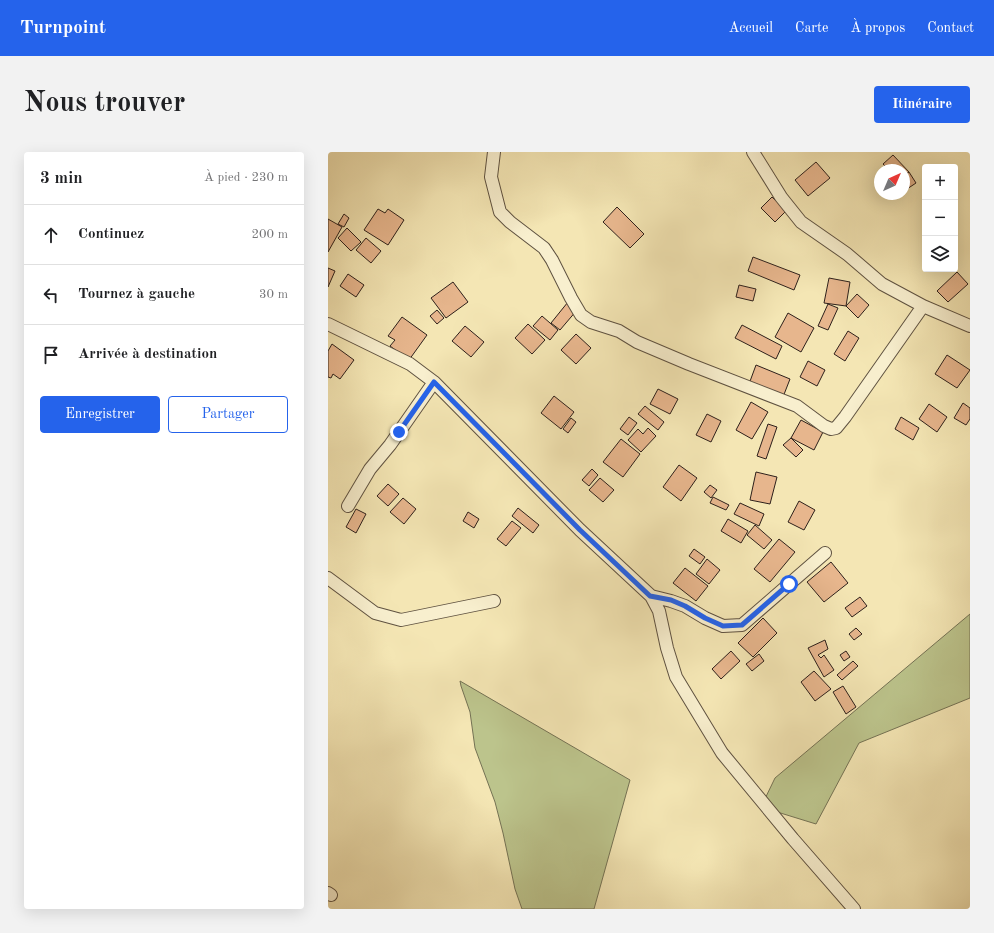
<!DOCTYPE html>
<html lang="fr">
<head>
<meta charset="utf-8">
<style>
  body { margin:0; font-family:"Old Standard TT",serif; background:#f2f2f2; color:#202124 }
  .controls { position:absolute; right:12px; top:12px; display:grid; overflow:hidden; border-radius:4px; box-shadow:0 4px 16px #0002 }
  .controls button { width:36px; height:36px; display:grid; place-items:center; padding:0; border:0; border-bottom:1px solid #e0e0e0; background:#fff; color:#202124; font:20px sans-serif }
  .compass { position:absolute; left:546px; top:12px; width:36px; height:36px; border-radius:50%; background:#fff; box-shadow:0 4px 16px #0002; rotate:44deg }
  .stop { position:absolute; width:12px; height:12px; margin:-9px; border:3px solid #2563eb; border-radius:50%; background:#fff }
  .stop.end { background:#2563eb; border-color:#fff; box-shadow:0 1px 4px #0008 }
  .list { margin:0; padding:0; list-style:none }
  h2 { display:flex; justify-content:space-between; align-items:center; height:52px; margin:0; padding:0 16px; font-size:17px }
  h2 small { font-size:13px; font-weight:400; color:#757577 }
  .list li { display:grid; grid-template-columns:26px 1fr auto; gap:12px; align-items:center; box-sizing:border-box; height:60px; padding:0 16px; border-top:1px solid #e0e0e0 }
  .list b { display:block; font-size:15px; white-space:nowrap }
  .list em { font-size:13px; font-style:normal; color:#757577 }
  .actions { display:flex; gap:8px; padding:12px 16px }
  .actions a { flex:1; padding:9px 0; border:1px solid #2563eb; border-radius:4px; text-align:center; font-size:14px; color:#2563eb }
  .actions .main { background:#2563eb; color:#fff }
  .icon { flex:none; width:22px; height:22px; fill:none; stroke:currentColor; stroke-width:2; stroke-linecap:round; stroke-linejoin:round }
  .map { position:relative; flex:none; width:642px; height:757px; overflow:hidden; border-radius:4px }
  header { display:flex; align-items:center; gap:24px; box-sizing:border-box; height:56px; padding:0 20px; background:#2563eb; color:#fff }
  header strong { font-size:19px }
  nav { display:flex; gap:22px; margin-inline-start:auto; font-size:14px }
  .intro { display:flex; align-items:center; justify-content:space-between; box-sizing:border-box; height:96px; padding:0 24px }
  h1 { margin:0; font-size:28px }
  .button { padding:10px 18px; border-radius:4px; background:#2563eb; color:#fff; font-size:14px; font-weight:700 }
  main { display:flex; gap:24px; padding:0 24px }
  aside { flex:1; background:#fff; border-radius:4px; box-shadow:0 4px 16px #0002 }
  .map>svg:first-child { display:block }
  .green { fill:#bcc48c; stroke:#747254 }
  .building { fill:#e7b68d; stroke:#2d201b }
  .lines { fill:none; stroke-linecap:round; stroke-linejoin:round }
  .street-casing { stroke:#5f5241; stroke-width:14 }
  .street { stroke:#f8efce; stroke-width:12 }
  .route { stroke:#2563eb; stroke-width:5 }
</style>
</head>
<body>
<header>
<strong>Turnpoint</strong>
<nav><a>Accueil</a><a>Carte</a><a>À propos</a><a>Contact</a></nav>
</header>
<div class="intro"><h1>Nous trouver</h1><a class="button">Itinéraire</a></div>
<main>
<aside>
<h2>3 min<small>À pied · 230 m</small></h2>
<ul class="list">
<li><svg class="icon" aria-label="ahead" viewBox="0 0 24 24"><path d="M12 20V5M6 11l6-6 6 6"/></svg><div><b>Continuez</b></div><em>200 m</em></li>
<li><svg class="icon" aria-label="left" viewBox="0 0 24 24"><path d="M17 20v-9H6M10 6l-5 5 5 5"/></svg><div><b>Tournez à gauche</b></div><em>30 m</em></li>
<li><svg class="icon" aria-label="arrive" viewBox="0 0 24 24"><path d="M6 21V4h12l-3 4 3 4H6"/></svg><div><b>Arrivée à destination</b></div></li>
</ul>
<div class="actions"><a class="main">Enregistrer</a><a>Partager</a></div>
</aside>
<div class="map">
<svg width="642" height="757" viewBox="0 0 642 757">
  <rect width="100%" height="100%" fill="#f4e6b4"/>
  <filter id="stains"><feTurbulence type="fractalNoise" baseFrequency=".005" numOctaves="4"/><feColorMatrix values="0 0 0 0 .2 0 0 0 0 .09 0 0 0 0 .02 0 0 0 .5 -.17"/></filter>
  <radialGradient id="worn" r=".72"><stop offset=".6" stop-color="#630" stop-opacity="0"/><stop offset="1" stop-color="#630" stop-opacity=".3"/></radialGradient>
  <path class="green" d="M 642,462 L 642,546 L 531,591 L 488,672 L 433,655 L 447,626 Z
    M 132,529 L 302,628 L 266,757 L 194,757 L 187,737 L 175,681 L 167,650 L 147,596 L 142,560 L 133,534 Z"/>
  <path class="building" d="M 565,3 L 581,20 L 576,24 L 576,18 L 561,18 L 555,12 Z
    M 488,10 L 502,26 L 480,44 L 467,28 Z
    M 581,20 L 588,31 L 576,39 L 576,23 Z
    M 444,45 L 458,59 L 447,70 L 433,56 Z
    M 289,55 L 316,82 L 302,96 L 275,70 Z
    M 50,57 L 57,61 L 60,57 L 76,68 L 60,93 L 36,78 Z
    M 16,62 L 21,66 L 16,75 L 10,72 Z
    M 0,67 L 14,75 L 0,100 Z
    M 19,76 L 33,90 L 23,99 L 10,86 Z
    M 38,86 L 53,99 L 43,111 L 28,98 Z
    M 425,105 L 472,123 L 466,138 L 420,119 Z
    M 0,116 L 7,119 L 0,135 Z
    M 629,120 L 640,132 L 620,150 L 609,139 Z
    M 20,122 L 36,133 L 28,145 L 12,134 Z
    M 501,126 L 522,130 L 518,154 L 496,151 Z
    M 125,130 L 140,150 L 118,166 L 103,146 Z
    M 411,133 L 428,137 L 425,149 L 408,145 Z
    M 529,142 L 541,153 L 530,166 L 518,154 Z
    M 240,150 L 249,158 L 232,178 L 223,171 Z
    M 500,152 L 510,156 L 500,178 L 490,174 Z
    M 109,158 L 116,166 L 109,172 L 102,164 Z
    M 460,161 L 486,176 L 473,200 L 447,185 Z
    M 214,164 L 230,178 L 222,188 L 205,174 Z
    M 74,165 L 99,183 L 81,208 L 62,194 L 67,188 L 60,184 Z
    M 200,172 L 217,188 L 204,202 L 187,186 Z
    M 414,173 L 454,194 L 448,207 L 407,186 Z
    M 137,174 L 156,190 L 143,205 L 124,189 Z
    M 520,179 L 531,186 L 517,209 L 506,202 Z
    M 248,182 L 263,196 L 248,212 L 233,198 Z
    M 4,192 L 26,208 L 12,227 L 5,222 L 3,226 L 0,225 L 0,199 Z
    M 619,203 L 642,218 L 629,236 L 607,222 Z
    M 480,209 L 497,218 L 489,234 L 472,225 Z
    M 428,213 L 462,227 L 455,245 L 421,232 Z
    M 330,237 L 350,247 L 342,262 L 322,252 Z
    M 226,244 L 246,260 L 233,277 L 213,261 Z
    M 423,250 L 440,260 L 424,287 L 408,278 Z
    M 635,251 L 642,256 L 642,267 L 638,273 L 626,266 Z
    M 601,252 L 619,265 L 609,280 L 591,267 Z
    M 317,254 L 336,270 L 330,278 L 310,262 Z
    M 379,262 L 393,269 L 383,290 L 368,283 Z
    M 301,265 L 309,271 L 300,283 L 292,277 Z
    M 573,265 L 591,276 L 585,288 L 567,277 Z
    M 243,266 L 248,270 L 240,281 L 235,277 Z
    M 473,268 L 495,280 L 486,298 L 463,286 Z
    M 440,272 L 449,275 L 438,307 L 429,304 Z
    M 320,276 L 328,284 L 313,300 L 300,288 L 310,277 L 315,282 Z
    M 463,286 L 475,298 L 468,305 L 455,293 Z
    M 293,287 L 312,302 L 295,325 L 275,310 Z
    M 351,313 L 369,326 L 353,349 L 335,335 Z
    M 264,317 L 270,323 L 261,334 L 254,328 Z
    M 428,320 L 449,325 L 442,352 L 422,348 Z
    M 272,326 L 286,338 L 275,350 L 261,338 Z
    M 60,332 L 71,342 L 60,354 L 49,344 Z
    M 382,333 L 389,338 L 383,346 L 376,340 Z
    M 385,345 L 401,353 L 398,358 L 382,351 Z
    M 75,346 L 88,357 L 76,372 L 62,360 Z
    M 471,349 L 487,358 L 476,378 L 460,370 Z
    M 412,351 L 436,362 L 431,374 L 406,362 Z
    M 190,356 L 211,373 L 205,381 L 184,364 Z
    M 28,357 L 38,362 L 28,381 L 18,375 Z
    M 140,360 L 151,367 L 146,376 L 135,369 Z
    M 400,367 L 420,379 L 413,391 L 393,379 Z
    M 184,369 L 193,376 L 178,394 L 169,387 Z
    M 427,373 L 444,388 L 436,397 L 419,383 Z
    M 451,387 L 467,400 L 442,430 L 426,417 Z
    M 366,397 L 377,405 L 372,412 L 361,404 Z
    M 379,407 L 392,418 L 381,432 L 368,422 Z
    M 503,410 L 520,431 L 496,450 L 479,430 Z
    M 357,416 L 380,434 L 368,449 L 345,431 Z
    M 532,445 L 539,454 L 524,465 L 517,456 Z
    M 435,466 L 449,481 L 425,505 L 410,491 Z
    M 528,476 L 534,482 L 526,488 L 521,482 Z
    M 497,488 L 500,497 L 490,503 L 493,506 L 496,503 L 506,518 L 496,525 L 480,496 Z
    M 403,499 L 412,509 L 393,527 L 384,517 Z
    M 518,499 L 522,505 L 516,509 L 512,503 Z
    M 431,502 L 436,509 L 424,519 L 418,512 Z
    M 525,509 L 530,514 L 514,528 L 509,523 Z
    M 486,519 L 503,537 L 487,549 L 473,530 Z
    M 515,534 L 528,555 L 518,562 L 505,540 Z"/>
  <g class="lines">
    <defs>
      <path id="street" d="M 166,0 L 163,25 L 172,60 L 182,70 L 216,96 L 224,108 L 243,146 L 253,163 L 263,170 L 291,179 L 309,190 L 361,212 L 469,254 L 496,274 L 503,277 L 508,276 L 517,265 L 595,154
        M 425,0 L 453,45 L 473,70 L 519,102 L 554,132 L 595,154 L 642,174
        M 0,172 L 82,212 L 106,230 L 252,378 L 323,444 L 331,459 L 339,496 L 348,525 L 394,601 L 465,687 L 526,757
        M 20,354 L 42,317 L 62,293 L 106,230
        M 0,426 L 47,461 L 73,468 L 166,449
        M 323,444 L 343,449 L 357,454 L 377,466 L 395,474 L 414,473 L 497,401
        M 0,741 L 3,743"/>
    </defs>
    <use href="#street" class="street-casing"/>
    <use href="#street" class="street"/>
  </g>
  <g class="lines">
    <path class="route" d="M 71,280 L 106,230 L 252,378 L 322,444 L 343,448 L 357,454 L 377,466 L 395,474 L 414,473 L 461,432"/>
  </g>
  <rect width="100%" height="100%" filter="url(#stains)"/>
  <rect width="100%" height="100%" fill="url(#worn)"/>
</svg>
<div class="controls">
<button>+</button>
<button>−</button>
<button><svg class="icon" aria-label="layers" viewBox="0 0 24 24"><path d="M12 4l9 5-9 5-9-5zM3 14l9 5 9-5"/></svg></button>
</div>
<svg class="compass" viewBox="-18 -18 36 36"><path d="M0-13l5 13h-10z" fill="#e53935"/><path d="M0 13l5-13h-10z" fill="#757577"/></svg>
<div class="stop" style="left:461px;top:432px"></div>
<div class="stop end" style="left:71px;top:280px"></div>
</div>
</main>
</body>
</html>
